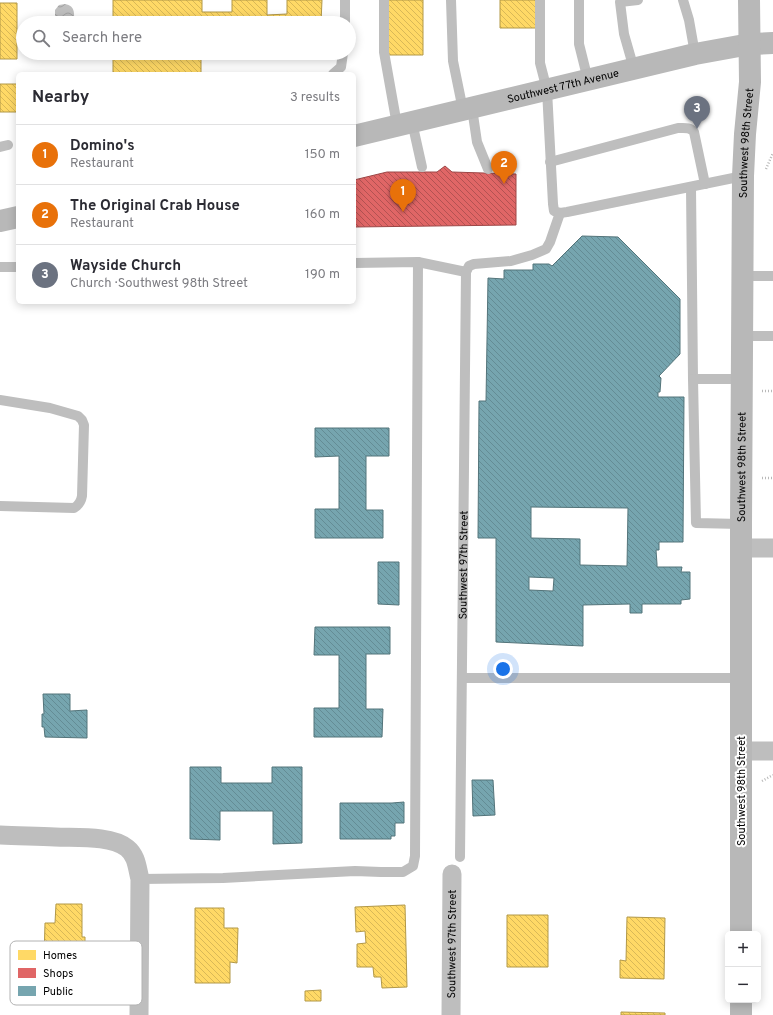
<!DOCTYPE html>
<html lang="en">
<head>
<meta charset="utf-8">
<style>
  body { margin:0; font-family:Overpass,sans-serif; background:#f2f2f3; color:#2b2b33 }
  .controls { position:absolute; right:12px; bottom:12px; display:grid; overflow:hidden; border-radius:6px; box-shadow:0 2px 10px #0003 }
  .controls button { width:36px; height:36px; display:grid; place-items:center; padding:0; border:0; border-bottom:1px solid #e1e1e2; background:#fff; color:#2b2b33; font:20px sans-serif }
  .you { position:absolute; left:503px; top:669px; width:14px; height:14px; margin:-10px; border:3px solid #fff; border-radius:50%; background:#1a73e8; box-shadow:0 0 0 6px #1a73e833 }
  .badge { display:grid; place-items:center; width:26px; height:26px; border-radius:50%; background:#111827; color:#fff; font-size:13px; font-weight:700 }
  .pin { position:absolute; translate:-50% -33px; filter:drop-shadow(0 1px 2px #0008) }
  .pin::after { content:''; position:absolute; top:21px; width:14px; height:12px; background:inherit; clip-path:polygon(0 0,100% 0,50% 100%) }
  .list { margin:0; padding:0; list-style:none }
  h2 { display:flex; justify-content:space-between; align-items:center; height:52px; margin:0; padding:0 16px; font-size:17px }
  h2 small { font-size:13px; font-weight:400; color:#7c7c81 }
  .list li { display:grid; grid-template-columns:26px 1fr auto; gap:12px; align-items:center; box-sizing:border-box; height:60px; padding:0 16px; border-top:1px solid #e1e1e2 }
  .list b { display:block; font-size:15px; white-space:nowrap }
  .list p { margin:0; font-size:13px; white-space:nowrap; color:#7c7c81 }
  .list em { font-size:13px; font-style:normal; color:#7c7c81 }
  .icon { flex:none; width:22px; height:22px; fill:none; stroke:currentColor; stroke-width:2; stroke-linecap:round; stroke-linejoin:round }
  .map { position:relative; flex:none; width:773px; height:1015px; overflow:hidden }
  .search { position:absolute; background:#fff; box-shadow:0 2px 10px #0003; left:16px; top:16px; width:340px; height:44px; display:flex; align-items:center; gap:10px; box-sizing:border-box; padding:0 14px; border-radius:22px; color:#7c7c81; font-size:15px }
  .panel { position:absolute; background:#fff; box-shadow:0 2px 10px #0003; left:16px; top:72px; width:340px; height:232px; border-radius:6px }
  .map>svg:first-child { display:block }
  .water { fill:url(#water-waves) }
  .homes { fill:url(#homes-back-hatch); stroke:#b29847 }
  .shops { fill:url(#shops-back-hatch); stroke:#9d4747 }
  .public { fill:url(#public-back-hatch); stroke:#53747a; fill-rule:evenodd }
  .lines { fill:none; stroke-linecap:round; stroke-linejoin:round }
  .path { stroke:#b9b9b9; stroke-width:2.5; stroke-dasharray:1 2; stroke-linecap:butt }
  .lane { stroke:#bebebe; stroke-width:10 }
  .street { stroke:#bebebe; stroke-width:19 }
  .secondary { stroke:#b8b8b8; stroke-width:22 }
  .labels { text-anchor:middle; stroke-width:4; stroke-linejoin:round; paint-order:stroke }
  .street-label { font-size:11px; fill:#000; stroke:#fff }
  .key { fill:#fff; stroke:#b2b2b2; stroke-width:1 }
  .key-label { font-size:11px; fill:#000 }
</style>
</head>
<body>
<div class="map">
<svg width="773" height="1015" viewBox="0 0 773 1015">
  <defs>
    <pattern id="water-waves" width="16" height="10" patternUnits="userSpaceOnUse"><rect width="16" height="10" fill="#bfbfbf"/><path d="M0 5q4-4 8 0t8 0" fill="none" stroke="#a2a2a2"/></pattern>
    <pattern id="homes-back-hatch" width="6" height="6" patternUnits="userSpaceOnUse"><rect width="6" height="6" fill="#ffd966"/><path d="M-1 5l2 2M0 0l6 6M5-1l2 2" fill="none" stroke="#d9b857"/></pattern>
    <pattern id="shops-back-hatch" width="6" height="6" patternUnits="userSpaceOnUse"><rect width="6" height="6" fill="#e06666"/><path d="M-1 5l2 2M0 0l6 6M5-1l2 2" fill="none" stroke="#b35252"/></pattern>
    <pattern id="public-back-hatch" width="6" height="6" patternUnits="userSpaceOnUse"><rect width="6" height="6" fill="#76a5af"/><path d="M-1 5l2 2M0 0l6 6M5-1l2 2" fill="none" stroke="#648c95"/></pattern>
  </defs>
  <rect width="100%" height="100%" fill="#fff"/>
  <path class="water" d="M 65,4 C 76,6 74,14 74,23 L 55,23 L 55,10 L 59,5 Z"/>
  <path class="homes" d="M 113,0 L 202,0 L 202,12 L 232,12 L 232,0 L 267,0 L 267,15 L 287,14 L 287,0 L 322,0 L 321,23 L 233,23 L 233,21 L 201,21 L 201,23 L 167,23 L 167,19 L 147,19 L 147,23 L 113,23 Z
    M 387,0 L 423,0 L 423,55 L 386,55 Z
    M 500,0 L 536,0 L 536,28 L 500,28 Z
    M 0,3 L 17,3 L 17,59 L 0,59 Z
    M 113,53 L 201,53 L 201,74 L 113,73 Z
    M 0,84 L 18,84 L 18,112 L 0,112 Z
    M 56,904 L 82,904 L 82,937 L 85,937 L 85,962 L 82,962 L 81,983 L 36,983 L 36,967 L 39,967 L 39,959 L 44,959 L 45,923 L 55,923 Z
    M 405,905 L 407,987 L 382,988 L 381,977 L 374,977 L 373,967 L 357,967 L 357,944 L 366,943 L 365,931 L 356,932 L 355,907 Z
    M 195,908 L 224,908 L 224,928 L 238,928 L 237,963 L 230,962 L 230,983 L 195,983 Z
    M 507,915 L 548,915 L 548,967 L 507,967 Z
    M 627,917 L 665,918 L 664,979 L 620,978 L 620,960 L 626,961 Z
    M 321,990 L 321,1001 L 305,1001 L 305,991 Z
    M 621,1012 L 665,1013 L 665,1015 L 621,1015 Z"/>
  <path class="shops" d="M 445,166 L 452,172 L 516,174 L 516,225 L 354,227 L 354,180 L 387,172 L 437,172 Z"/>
  <path class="public" d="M 582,236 L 618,237 L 680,299 L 680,354 L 659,376 L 661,378 L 660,392 L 658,392 L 658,397 L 684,397 L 683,542 L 659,542 L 659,550 L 656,550 L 657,564 L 657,567 L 682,567 L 681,572 L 690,572 L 690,599 L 681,600 L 681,604 L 642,604 L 642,613 L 630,613 L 630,604 L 583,605 L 583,646 L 496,642 L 496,538 L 478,538 L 479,401 L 486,401 L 488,278 L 504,279 L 504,270 L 533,270 L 533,264 L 549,264 L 552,266 ZM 531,507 L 628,508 L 627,566 L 580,565 L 580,539 L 531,538 ZM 529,577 L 554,578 L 553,591 L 529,590 Z
    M 315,428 L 389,428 L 389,456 L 366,456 L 366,510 L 383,510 L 383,538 L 315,538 L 315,509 L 339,509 L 339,456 L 315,457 Z
    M 378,562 L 399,562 L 399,605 L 378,604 Z
    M 315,627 L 390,627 L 390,654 L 366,654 L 366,709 L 383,709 L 382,737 L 314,737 L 314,708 L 339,708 L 339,655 L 314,655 Z
    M 43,694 L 70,694 L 70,711 L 87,710 L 87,738 L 45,737 L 44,727 L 42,727 L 42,714 L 44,714 Z
    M 190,767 L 221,767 L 221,783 L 272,783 L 272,767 L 302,767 L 302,843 L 273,844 L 273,811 L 220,811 L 220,840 L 190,839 Z
    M 472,780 L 493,780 L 495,815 L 473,816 Z
    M 404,802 L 404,823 L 395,823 L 395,836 L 391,836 L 391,839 L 340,839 L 340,803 L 392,803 Z"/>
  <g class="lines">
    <path class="path" d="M 766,169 L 773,153
      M 762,391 L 773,391
      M 762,478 L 773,478
      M 762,781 L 773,775"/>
    <g class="lane">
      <path d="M 345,0 L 345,23"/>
      <path d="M 384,0 L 384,52 L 397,125"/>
      <path d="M 451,0 L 453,61 L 463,110"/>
      <path d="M 540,0 L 540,63 L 547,90 L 553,204 L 554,211 L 560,213 L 567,212 L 743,176"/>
      <path d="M 579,0 L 579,44 L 588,80"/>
      <path d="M 683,0 L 689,20 L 695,54"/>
      <path d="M 634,69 L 624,34 L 620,2 L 638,0"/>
      <path d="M 333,74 L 341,67 L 343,53"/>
      <path d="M 472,108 L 477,142 L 488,169"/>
      <path d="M 412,122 L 422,167"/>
      <path d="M 0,147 L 8,145"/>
      <path d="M 550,162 L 678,128 C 685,128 690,127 694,132 L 705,184"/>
      <path d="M 691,187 L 693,379 L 742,379"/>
      <path d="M 354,263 L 418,262 L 466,272"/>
      <path d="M 0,267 L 18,267"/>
      <path d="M 466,272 L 469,266 L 474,264 L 511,261 L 532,255 L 546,249 L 550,242 L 560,213"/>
      <path d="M 742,276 L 773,276"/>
      <path d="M 742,336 L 773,336"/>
      <path d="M 693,379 L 696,523 L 741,524"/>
      <path d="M 0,400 L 50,408 L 78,416 L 82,420 L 84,425 L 82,496 C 81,502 79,505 74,508 L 0,506"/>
      <path d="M 462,678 L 741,678"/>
      <path id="s1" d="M 460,857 L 466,272"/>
      <path d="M 140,879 L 223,878 L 355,871 L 381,872 L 403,872 L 413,866 L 415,856 C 416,658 417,460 418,262"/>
    </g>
    <g class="street">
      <path d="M 741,548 L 773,548"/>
      <path d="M 741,751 L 773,751"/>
      <path d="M 0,835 C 18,836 37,836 55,837 C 76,838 111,835 127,848 C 137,856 137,868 140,879 L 139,1015"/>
      <path id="s2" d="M 451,1015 L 452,874"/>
    </g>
    <g class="secondary">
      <path id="s3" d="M 354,136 L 695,54 L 750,44 L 773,43"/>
      <path d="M 0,221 L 18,217"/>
      <path id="s4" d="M 741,934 L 741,524 L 743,176 L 745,134 L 750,82 L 749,0"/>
      <path d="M 741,1015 L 741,1000"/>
    </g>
  </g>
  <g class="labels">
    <g class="street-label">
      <text dy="4" stroke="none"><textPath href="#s3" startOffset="215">Southwest 77th Avenue</textPath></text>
      <text dy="4" stroke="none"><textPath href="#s4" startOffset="791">Southwest 98th Street</textPath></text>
      <text dy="4" stroke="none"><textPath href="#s4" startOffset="467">Southwest 98th Street</textPath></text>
      <text dy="4" stroke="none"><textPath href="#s1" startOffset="292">Southwest 97th Street</textPath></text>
      <text transform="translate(741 791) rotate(-90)" y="4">Southwest 98th Street</text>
      <text dy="4" stroke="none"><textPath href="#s2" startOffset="71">Southwest 97th Street</textPath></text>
    </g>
  </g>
  <rect x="10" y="941" width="132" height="64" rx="6" class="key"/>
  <rect x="18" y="950" width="18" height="10" fill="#ffd966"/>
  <rect x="18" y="968" width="18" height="10" fill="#e06666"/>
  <rect x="18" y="986" width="18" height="10" fill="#76a5af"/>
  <g class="key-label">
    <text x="43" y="959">Homes</text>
    <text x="43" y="977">Shops</text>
    <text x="43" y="995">Public</text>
  </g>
</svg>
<div class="controls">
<button>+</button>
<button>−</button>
</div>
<div class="you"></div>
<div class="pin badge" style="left:403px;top:212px;background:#e8710a">1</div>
<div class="pin badge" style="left:504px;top:184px;background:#e8710a">2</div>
<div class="pin badge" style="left:697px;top:129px;background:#6b7280">3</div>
<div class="search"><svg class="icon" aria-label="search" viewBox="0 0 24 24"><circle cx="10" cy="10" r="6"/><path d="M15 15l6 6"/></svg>Search here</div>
<section class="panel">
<h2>Nearby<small>3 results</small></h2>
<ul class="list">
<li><span class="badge" style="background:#e8710a">1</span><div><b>Domino's</b><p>Restaurant</p></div><em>150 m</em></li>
<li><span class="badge" style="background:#e8710a">2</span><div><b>The Original Crab House</b><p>Restaurant</p></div><em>160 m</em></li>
<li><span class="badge" style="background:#6b7280">3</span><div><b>Wayside Church</b><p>Church · Southwest 98th Street</p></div><em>190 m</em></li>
</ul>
</section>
</div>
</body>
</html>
